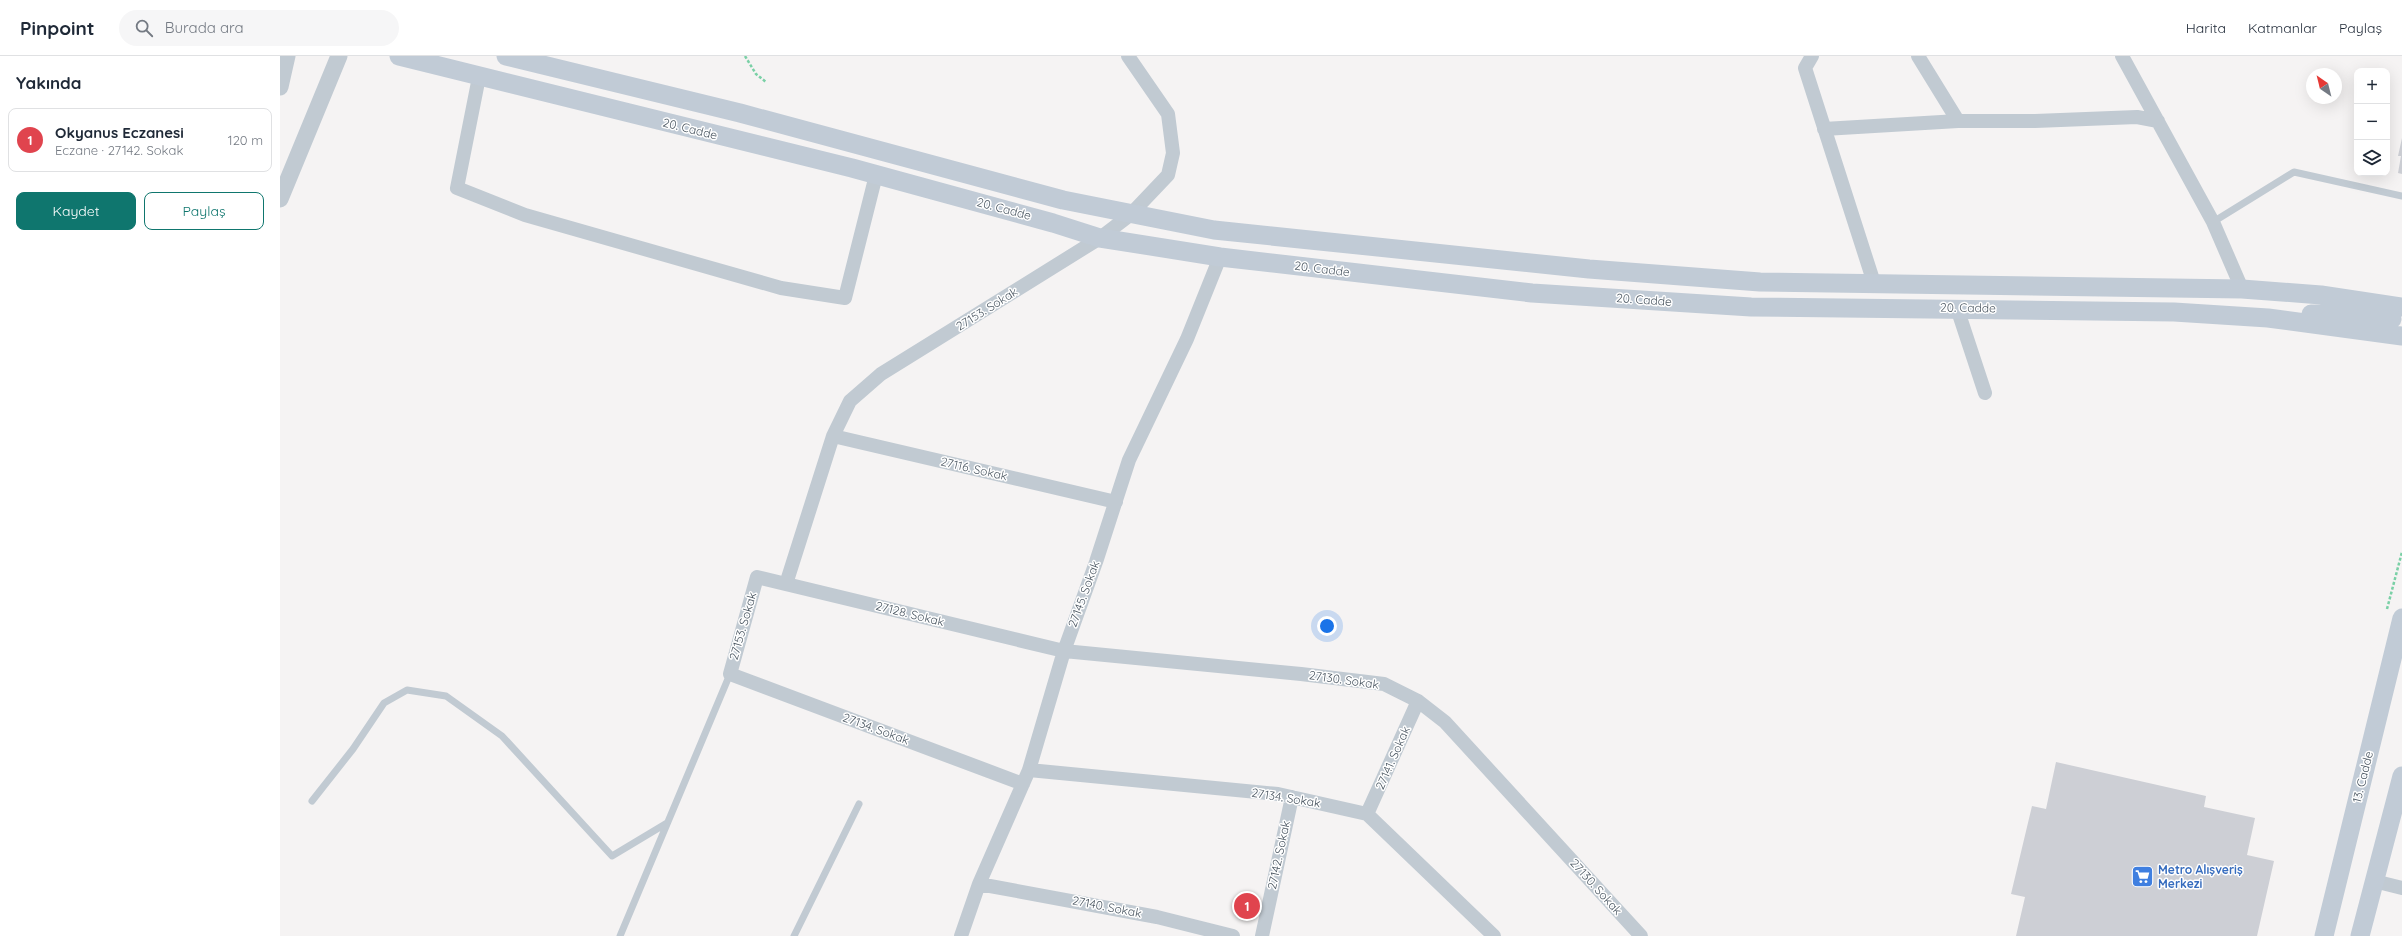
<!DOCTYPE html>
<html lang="tr">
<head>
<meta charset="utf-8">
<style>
  body { margin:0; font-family:Quicksand,sans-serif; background:#f6f6f7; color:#1f2937 }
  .controls { position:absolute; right:12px; top:12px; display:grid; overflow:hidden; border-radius:8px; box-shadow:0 4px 16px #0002 }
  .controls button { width:36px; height:36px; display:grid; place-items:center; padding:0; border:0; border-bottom:1px solid #e0e1e3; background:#fff; color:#1f2937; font:20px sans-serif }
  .compass { position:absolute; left:2026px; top:12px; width:36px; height:36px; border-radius:50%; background:#fff; box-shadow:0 4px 16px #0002; rotate:325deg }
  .you { position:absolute; left:1047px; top:570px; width:14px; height:14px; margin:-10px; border:3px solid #fff; border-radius:50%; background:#1a73e8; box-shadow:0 0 0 6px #1a73e833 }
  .badge { display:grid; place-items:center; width:26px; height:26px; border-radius:50%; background:#0f766e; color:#fff; font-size:13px; font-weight:700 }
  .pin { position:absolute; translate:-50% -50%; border:2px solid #fff; box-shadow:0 1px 4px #0006 }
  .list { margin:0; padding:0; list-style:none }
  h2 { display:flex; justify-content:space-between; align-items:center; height:52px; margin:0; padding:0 16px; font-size:17px }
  h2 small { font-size:13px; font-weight:400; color:#747a83 }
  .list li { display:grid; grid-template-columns:26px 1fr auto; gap:12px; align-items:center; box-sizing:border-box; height:64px; margin:0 8px 8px; padding:0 8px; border:1px solid #e0e1e3; border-radius:8px }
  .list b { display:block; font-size:15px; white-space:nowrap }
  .list p { margin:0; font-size:13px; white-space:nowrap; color:#747a83 }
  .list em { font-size:13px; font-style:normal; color:#747a83 }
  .actions { display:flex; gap:8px; padding:12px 16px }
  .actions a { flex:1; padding:9px 0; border:1px solid #0f766e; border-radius:8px; text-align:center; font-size:14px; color:#0f766e }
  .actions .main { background:#0f766e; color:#fff }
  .icon { flex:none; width:22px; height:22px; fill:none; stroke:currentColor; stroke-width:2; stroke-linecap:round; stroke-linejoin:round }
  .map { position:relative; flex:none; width:2122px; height:880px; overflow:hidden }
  header { display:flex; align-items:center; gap:24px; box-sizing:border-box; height:56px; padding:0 20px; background:#fff; border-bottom:1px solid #e0e1e3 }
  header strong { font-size:19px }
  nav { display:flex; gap:22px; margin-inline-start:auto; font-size:14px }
  .search { width:280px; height:36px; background:#f6f6f7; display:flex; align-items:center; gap:10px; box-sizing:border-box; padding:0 14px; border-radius:22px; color:#747a83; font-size:15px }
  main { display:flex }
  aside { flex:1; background:#fff }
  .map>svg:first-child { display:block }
  .building { fill:#cdcfd5 }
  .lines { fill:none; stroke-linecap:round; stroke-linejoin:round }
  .path { stroke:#7ad0a6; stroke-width:2.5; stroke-dasharray:3 2; stroke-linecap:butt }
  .service { stroke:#c1cad2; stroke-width:7 }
  .minor { stroke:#c1cad2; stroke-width:14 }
  .tertiary { stroke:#c1cad2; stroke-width:17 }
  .secondary { stroke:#c1cbd6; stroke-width:19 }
  .labels { text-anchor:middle; stroke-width:3; stroke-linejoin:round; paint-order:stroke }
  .street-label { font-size:12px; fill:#4a5661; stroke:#fff }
  .shop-label { font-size:12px; font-weight:bold; fill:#366cbe; stroke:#fff; text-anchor:start }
</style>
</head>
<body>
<header>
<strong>Pinpoint</strong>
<div class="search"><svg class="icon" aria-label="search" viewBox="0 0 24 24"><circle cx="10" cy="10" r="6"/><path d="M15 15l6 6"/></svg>Burada ara</div>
<nav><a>Harita</a><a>Katmanlar</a><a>Paylaş</a></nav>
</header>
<main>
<aside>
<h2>Yakında<small></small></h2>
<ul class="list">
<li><span class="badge" style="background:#e0444e">1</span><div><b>Okyanus Eczanesi</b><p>Eczane · 27142. Sokak</p></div><em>120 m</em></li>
</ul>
<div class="actions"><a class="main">Kaydet</a><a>Paylaş</a></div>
</aside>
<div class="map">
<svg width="2122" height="880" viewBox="0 0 2122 880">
  <rect width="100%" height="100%" fill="#f5f3f3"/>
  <path class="building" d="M 2122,82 L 2122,118 L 2118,117 L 2121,100 L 2118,100 Z
    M 1776,706 L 1926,740 L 1924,751 L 1975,762 L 1967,799 L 1994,805 L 1977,880 L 1736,880 L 1745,841 L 1731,838 L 1752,750 L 1766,753 Z"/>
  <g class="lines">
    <path class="path" d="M 465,0 L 476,18 L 486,26
      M 2107,553 L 2122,496"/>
    <path class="service" d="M 1933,166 L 2014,116 L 2122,140
      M 32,745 L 73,693 L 104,647 L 127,634 L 166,640 L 222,680 L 332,800 L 387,767
      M 340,880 L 450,618
      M 514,880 L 579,748"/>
    <path class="minor" d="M 1532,0 L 1525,12 L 1594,227
      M 1638,0 L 1678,65
      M 1842,0 L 1933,166 L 1962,233
      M 199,21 L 177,132 L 245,159 L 501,232 L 565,242 L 596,119
      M 1544,73 L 1678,65 L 1755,65 L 1857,61 L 1878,65
      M 1677,252 L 1705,337
      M 553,380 L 836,446
      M 506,528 L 553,380 L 570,345 L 601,318 L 820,182 L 850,159 L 888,119 L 893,97 L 888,58 L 848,0
      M 749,714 L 998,738 L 1087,758 L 1214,880
      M 743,728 L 450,618 L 477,521 L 784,595 L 1021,618 L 1104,628 L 1138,645 L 1165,666 L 1361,880
      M 1087,758 L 1138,645
      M 2094,825 L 2122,832
      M 699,828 L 877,861 L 953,880
      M 681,880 L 699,828 L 749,714 L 784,595 L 816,506 L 849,404 L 907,283 L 940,201
      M 982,880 L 1012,741"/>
    <path class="tertiary" d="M 0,31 L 7,0
      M 0,143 L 59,0"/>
    <path class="secondary" d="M 119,0 L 572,112 L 773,167 L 820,182 L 940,201 L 1252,237 L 1471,251 L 1894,256 L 1988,262 L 2122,280
      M 226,0 L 460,57 L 783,144 L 934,174 L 1309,213 L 1480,226 L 1962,233 L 2041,239 L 2122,251
      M 2031,258 L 2079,259 L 2112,263
      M 2044,880 L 2122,562
      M 2080,880 L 2122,720"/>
  </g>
  <defs>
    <symbol id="supermarket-square" viewBox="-11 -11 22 22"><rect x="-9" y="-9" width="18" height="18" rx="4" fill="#3f7fe0" stroke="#fff"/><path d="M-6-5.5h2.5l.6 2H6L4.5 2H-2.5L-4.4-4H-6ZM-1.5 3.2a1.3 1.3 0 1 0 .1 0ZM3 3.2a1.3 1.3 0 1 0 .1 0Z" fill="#fff"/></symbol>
  </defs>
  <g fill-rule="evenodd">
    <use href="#supermarket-square" x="1850" y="808" width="25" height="25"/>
  </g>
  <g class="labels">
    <g class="street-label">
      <text transform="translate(410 73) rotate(14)" y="4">20. Cadde</text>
      <text transform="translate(724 153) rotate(15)" y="4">20. Cadde</text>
      <text transform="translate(1042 213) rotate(7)" y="4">20. Cadde</text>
      <text transform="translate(1364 244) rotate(4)" y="4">20. Cadde</text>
      <text transform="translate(1688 252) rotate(1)" y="4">20. Cadde</text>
      <text transform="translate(707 253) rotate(-32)" y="4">27153. Sokak</text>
      <text transform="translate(694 413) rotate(13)" y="4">27116. Sokak</text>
      <text transform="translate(804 538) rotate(-70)" y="4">27145. Sokak</text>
      <text transform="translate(630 558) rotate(14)" y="4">27128. Sokak</text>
      <text transform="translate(463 570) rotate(-74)" y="4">27153. Sokak</text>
      <text transform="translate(1064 624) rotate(8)" y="4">27130. Sokak</text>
      <text transform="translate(596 673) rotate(20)" y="4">27134. Sokak</text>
      <text transform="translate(1113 702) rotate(-66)" y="4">27141. Sokak</text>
      <text transform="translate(2083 721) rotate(-76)" y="4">13. Cadde</text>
      <text transform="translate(1006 742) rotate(9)" y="4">27134. Sokak</text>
      <text transform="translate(999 799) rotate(-78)" y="4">27142. Sokak</text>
      <text transform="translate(1316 831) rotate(48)" y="4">27130. Sokak</text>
      <text transform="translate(827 851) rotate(11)" y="4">27140. Sokak</text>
    </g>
    <g class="shop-label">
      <text x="1878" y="818">Metro Alışveriş<tspan x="1878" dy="14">Merkezi</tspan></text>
    </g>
  </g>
</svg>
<div class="controls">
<button>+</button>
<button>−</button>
<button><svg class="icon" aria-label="layers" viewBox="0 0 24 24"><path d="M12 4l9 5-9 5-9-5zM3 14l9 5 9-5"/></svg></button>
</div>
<svg class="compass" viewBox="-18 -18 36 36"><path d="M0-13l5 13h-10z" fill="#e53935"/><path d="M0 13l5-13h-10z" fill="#747a83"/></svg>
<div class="you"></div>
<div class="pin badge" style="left:967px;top:850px;background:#e0444e">1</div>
</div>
</main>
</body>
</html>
